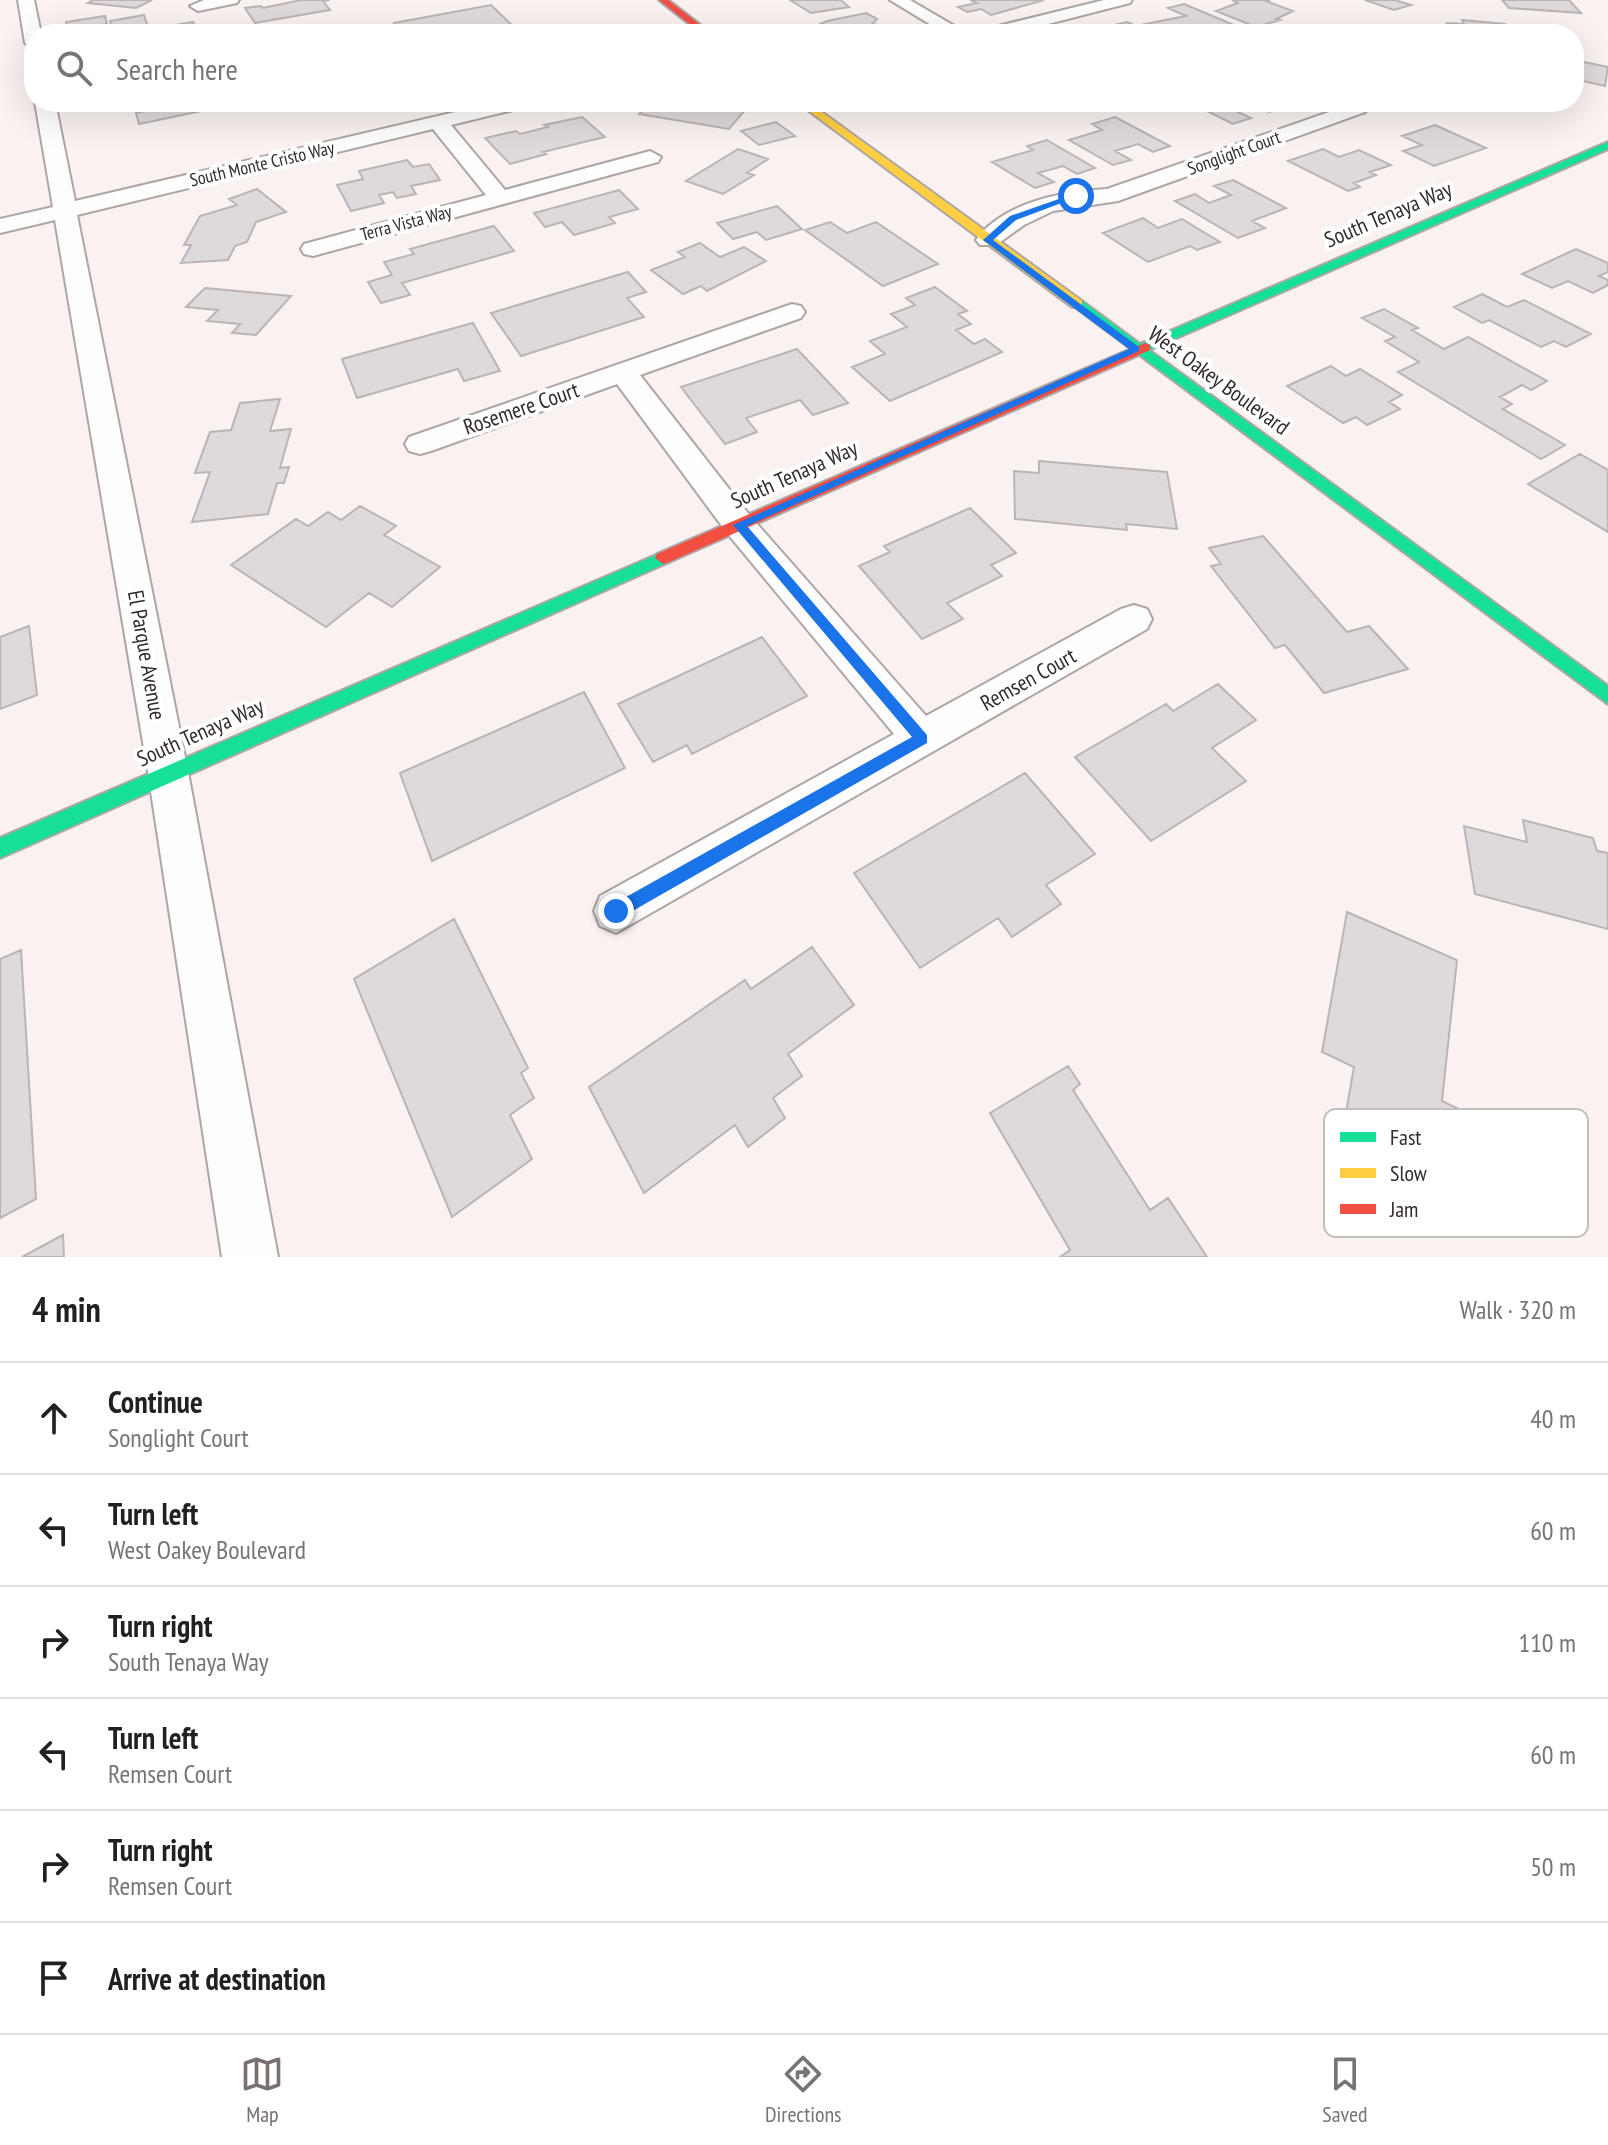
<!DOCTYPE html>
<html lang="en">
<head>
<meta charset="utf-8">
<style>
  body { margin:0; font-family:"PT Sans Narrow",sans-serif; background:#f2f2f2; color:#202124 }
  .stop { position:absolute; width:24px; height:24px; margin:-18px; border:6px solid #1a73e8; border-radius:50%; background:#fff }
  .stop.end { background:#1a73e8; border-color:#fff; box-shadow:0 2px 8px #0008 }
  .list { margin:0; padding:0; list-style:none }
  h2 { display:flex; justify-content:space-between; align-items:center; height:104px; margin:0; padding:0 32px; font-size:34px }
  h2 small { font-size:26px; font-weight:400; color:#757577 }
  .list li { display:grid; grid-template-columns:52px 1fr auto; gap:24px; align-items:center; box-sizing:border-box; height:112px; padding:0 32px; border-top:2px solid #e0e0e0 }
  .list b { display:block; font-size:30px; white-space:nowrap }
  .list p { margin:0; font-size:26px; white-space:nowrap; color:#757577 }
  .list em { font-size:26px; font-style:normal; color:#757577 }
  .icon { flex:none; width:44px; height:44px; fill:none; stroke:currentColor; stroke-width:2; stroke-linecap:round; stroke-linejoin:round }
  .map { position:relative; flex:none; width:1608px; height:1257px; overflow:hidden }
  .search { position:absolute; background:#fff; box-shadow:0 8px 32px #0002; left:24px; right:24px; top:24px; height:88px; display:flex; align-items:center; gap:20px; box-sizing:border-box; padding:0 28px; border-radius:32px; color:#757577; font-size:30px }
  .sheet { height:776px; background:#fff }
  nav { display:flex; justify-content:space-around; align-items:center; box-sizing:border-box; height:112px; border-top:2px solid #e0e0e0; background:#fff; font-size:22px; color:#757577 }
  nav a { display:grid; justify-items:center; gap:4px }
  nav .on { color:#78716f }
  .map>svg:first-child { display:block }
  .building { fill:#ded9da; stroke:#bab4b6; stroke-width:2 }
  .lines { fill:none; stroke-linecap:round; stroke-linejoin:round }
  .street-casing { stroke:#ada6a4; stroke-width:4 }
  .fast-casing { stroke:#ada6a4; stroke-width:4 }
  .slow-casing { stroke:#ada6a4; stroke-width:4 }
  .jam-casing { stroke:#ada6a4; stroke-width:4 }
  .street { fill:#fefdfd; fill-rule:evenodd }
  .fast { fill:#16e098; fill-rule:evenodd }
  .slow { fill:#ffcf43; fill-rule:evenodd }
  .jam { fill:#f24e42; fill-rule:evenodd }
  .route { fill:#1a73e8 }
  .labels { text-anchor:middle; stroke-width:8; stroke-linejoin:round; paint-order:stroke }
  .far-street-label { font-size:18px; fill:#332b29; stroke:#fff }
  .street-label { font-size:22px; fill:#332b29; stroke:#fff }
  .key { fill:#fff; stroke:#c2bfbf; stroke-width:2 }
  .key-label { font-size:22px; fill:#332b29 }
</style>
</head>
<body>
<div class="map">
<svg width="1608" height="1257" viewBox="0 0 1608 1257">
  <rect width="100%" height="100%" fill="#f9f2f0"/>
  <path class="building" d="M 93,0 L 152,0 L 136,8 L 88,3 Z
    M 301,0 L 330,0 L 323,1 L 330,10 L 255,23 L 245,8 L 261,6 L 263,8 Z
    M 790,0 L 841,0 L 849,7 L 811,13 Z
    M 970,0 L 1044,0 L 991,15 L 981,9 L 967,12 L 958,7 L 977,3 Z
    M 1232,0 L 1270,0 L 1266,1 L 1293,11 L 1276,19 L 1280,20 L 1256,27 L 1216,11 L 1238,3 Z
    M 1365,0 L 1395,0 L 1411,5 L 1394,10 Z
    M 1502,0 L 1569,0 L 1581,13 L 1509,8 Z
    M 1184,4 L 1239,27 L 1200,34 L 1169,34 L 1145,24 L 1186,16 L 1168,8 Z
    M 491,5 L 521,34 L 403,34 L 394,23 Z
    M 866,13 L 877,19 L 872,24 L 898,28 L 893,34 L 865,31 L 863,34 L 806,34 L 825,30 L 818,25 L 827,21 Z
    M 144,15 L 149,30 L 193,22 L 198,34 L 114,34 L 110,21 Z
    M 105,16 L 107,24 L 67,30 L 66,22 Z
    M 1462,20 L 1505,24 L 1509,34 L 1457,34 L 1455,30 L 1449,29 L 1447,23 L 1464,24 Z
    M 1127,22 L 1154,34 L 1115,34 L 1102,28 Z
    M 1574,60 L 1608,67 L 1605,86 L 1574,79 Z
    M 153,102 L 223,102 L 225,106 L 139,124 L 136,113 L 155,109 Z
    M 651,102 L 690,102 L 745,110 L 729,129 L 639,114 Z
    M 1189,102 L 1275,102 L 1285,107 L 1269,112 L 1255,105 L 1236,111 L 1251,118 L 1233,124 Z
    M 582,117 L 605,137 L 543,152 L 546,154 L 510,164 L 485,138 L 516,131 L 520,134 L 548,127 L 544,125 Z
    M 1115,117 L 1170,146 L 1153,152 L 1138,144 L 1115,151 L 1131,160 L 1113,165 L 1069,140 L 1102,130 L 1092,124 Z
    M 776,122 L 795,136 L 759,145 L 741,131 Z
    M 1435,125 L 1486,148 L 1434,166 L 1403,151 L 1422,145 L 1402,136 Z
    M 1047,140 L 1095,168 L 1077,174 L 1063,166 L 1038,173 L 1054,182 L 1035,188 L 992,162 L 1033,150 L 1027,146 Z
    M 738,149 L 768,159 L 747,173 L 754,175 L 723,194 L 686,181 Z
    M 1323,149 L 1339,157 L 1359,150 L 1391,165 L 1370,172 L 1376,175 L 1354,183 L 1360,187 L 1348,191 L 1288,161 Z
    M 407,160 L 413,167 L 429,164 L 440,180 L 411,186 L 416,194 L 397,198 L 393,192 L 379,195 L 384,203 L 351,211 L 337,185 L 363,179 L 359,171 Z
    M 1233,180 L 1286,208 L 1252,221 L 1265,228 L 1238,238 L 1175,201 L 1195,194 L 1209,203 L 1231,195 L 1214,186 Z
    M 257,189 L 286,212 L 256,222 L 247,242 L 235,246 L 228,260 L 181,263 L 191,245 L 184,245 L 200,216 L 237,205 L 229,199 Z
    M 619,190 L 638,209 L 609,217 L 615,223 L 574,235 L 562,222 L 545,227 L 534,213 Z
    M 777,206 L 802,229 L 766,240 L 757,232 L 733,239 L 717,223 Z
    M 1143,218 L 1158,228 L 1182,219 L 1220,242 L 1197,250 L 1190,246 L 1148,262 L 1103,233 Z
    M 830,222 L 847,233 L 876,222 L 938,264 L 883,286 L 805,230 Z
    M 494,226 L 514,251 L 402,283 L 410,295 L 381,303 L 368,282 L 392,275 L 384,262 L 414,254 L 410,249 Z
    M 700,243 L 720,257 L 744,247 L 766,261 L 707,291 L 701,286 L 683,294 L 651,270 L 685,257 L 678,252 Z
    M 1576,249 L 1608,263 L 1608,272 L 1599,276 L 1608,280 L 1608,285 L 1593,293 L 1568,281 L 1552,288 L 1522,274 Z
    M 628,272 L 646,292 L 627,298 L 644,317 L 521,356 L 491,313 Z
    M 935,287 L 967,311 L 958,314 L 971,324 L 956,330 L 974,344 L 985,339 L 1002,352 L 890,401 L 852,367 L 885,354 L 870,341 L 907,327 L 891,314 L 915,305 L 906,298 Z
    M 205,288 L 291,296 L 256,335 L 232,333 L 240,324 L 207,321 L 218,310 L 186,307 Z
    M 1482,294 L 1507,307 L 1524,300 L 1591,334 L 1566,347 L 1554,341 L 1541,347 L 1489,320 L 1482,323 L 1454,307 Z
    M 1384,309 L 1418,328 L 1412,330 L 1444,349 L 1468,337 L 1547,381 L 1531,390 L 1522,385 L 1500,397 L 1512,404 L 1503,409 L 1565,445 L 1541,459 L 1398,372 L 1419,362 L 1385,341 L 1395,337 L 1362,318 Z
    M 473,323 L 500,371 L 464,381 L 458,369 L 357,398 L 342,359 Z
    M 797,349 L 848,403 L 813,415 L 800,400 L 746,418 L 757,432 L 725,444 L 681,387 Z
    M 1331,366 L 1346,376 L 1360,369 L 1402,395 L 1389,402 L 1400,409 L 1367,425 L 1356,417 L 1343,423 L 1287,386 Z
    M 280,399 L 270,431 L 291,429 L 280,468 L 289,467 L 284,483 L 277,483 L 268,514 L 192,522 L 210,472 L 195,473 L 210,432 L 231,430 L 240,403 Z
    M 1580,454 L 1608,470 L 1608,532 L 1528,484 Z
    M 1039,461 L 1167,472 L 1177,529 L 1126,524 L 1127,530 L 1015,519 L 1014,471 L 1039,473 Z
    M 360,506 L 396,526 L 384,535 L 440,567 L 392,607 L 369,593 L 326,627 L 231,565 L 296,519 L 308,526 L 328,512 L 341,520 Z
    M 970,508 L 1016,553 L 991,565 L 1002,576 L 947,603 L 963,619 L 922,639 L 859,566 L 890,552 L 884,546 Z
    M 1263,536 L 1347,632 L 1369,626 L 1408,669 L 1324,693 L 1285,645 L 1275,648 L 1211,566 L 1221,564 L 1209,548 Z
    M 29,626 L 37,695 L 0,709 L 0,637 Z
    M 762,637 L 807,696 L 692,754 L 687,745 L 653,762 L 618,704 Z
    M 1218,684 L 1256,720 L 1212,748 L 1246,781 L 1151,841 L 1075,757 L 1166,704 L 1173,711 Z
    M 584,692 L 625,768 L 432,861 L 400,773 Z
    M 1025,773 L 1095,854 L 1046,885 L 1061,904 L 1012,937 L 998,918 L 920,968 L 854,873 Z
    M 1523,820 L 1593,838 L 1597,851 L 1608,853 L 1608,929 L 1475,894 L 1464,826 L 1527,842 Z
    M 1347,912 L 1457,960 L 1442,1101 L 1488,1123 L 1482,1193 L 1344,1124 L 1354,1067 L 1322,1052 Z
    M 454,919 L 528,1068 L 521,1073 L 534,1098 L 510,1115 L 532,1159 L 452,1217 L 354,979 Z
    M 812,947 L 854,1005 L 788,1054 L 802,1076 L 773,1098 L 785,1118 L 748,1147 L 735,1125 L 644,1193 L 589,1087 L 745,980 L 751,989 Z
    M 21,950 L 36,1199 L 0,1218 L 0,959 Z
    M 1068,1066 L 1080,1084 L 1073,1090 L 1150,1210 L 1168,1198 L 1207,1257 L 1060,1257 L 1070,1250 L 990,1113 Z
    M 63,1235 L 64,1257 L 22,1257 Z"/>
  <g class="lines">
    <defs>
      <path id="street" d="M 18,0 L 34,0 L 41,34 L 34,34 L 34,48 L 25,43 Z
        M 239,0 L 237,3 L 198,11 L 190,6 L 204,0 Z
        M 890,0 L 910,0 L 968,34 L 946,34 Z
        M 1104,0 L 1132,0 L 1130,3 L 1009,34 L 979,34 L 982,30 Z
        M 35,102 L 55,102 L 75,201 L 498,102 L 533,102 L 530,106 L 451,125 L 505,190 L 650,151 L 661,157 L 658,162 L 313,256 L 304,254 L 301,249 L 304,244 L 486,195 L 433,129 L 77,215 L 188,772 L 278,1257 L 222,1257 L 148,772 L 55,220 L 0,233 L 0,219 L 53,207 Z
        M 1358,102 L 1368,108 L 1365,112 L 1118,201 L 1053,211 L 1024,225 L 996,245 L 980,245 L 976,240 C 1003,202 1064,191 1107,189 Z
        M 792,304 L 801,306 L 805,312 L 801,318 L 640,375 L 751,517 L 926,716 L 1121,609 L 1134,605 L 1147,609 L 1152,619 L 1147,629 L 616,933 L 600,926 L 594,911 L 600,896 L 894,734 L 727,533 L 617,384 L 431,451 L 420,454 L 409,451 L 405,444 L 409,437 Z"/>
      <path id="fast" d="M 1608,142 L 1608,149 L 1149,350 L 1608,686 L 1608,704 L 1071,304 L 1082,301 L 1140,344 Z
        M 663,552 L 671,558 L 669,562 L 0,858 L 0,838 Z"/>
      <path id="slow" d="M 797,102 L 808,102 L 1082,301 L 1082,307 L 1072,307 Z"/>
      <path id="jam" d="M 659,0 L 668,0 L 712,34 L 702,34 Z
        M 1145,343 L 1150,344 L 1150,350 L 669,562 L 663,564 L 655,558 L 657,554 Z"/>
    </defs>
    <use href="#street" class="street-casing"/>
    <use href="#fast" class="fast-casing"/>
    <use href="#slow" class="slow-casing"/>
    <use href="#jam" class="jam-casing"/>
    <use href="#street" class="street"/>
    <use href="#fast" class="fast"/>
    <use href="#slow" class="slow"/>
    <use href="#jam" class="jam"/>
  </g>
  <path class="route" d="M 1073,194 L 1080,196 L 1016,220 L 993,240 L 1139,347 L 1139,351 L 747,526 L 927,735 L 927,743 L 622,917 L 610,917 L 610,906 L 912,737 L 733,525 L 1129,349 L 983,240 L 1010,216 Z"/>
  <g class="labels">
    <g class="far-street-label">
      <text transform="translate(1234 153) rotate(-20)" y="6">Songlight Court</text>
      <text transform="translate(262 164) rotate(-13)" y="6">South Monte Cristo Way</text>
      <text transform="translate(406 223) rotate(-15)" y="6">Terra Vista Way</text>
    </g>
    <g class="street-label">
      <text transform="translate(1388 214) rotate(-23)" y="8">South Tenaya Way</text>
      <text transform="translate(1219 380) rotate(36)" y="8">West Oakey Boulevard</text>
      <text transform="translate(521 408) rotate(-19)" y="8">Rosemere Court</text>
      <text transform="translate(794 474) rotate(-24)" y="8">South Tenaya Way</text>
      <text transform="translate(147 655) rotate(80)" y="8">El Parque Avenue</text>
      <text transform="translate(1028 679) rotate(-29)" y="8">Remsen Court</text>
      <text transform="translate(200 732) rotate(-24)" y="8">South Tenaya Way</text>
    </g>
  </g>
  <rect x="1324" y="1109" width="264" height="128" rx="12" class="key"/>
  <rect x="1340" y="1132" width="36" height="10" fill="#16e098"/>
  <rect x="1340" y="1168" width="36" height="10" fill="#ffcf43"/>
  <rect x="1340" y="1204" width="36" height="10" fill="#f24e42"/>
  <g class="key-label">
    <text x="1390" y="1145">Fast</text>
    <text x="1390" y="1181">Slow</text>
    <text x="1390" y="1217">Jam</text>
  </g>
</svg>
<div class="stop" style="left:1076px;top:196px"></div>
<div class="stop end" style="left:616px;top:911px"></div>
<div class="search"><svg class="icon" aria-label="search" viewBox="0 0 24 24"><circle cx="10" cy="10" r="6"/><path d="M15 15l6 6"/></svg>Search here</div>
</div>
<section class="sheet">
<h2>4 min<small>Walk · 320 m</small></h2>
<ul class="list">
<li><svg class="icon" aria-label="ahead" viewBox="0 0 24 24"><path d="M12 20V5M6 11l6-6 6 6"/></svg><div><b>Continue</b><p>Songlight Court</p></div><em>40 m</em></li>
<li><svg class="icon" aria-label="left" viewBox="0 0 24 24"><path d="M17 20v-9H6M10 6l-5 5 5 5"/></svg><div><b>Turn left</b><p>West Oakey Boulevard</p></div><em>60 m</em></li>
<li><svg class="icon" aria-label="right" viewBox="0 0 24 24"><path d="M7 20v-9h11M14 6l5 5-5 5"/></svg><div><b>Turn right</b><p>South Tenaya Way</p></div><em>110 m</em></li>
<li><svg class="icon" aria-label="left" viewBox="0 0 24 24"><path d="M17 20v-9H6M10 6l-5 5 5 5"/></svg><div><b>Turn left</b><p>Remsen Court</p></div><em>60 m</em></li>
<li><svg class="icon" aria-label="right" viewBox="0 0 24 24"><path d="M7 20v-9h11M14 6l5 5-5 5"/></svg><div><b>Turn right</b><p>Remsen Court</p></div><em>50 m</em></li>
<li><svg class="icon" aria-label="arrive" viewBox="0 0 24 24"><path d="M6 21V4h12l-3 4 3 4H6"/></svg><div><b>Arrive at destination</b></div></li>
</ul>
</section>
<nav>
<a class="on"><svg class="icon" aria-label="map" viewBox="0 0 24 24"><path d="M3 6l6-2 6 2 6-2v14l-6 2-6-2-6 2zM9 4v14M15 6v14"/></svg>Map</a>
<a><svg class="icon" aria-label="directions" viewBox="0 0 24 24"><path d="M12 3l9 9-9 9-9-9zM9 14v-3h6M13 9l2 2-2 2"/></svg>Directions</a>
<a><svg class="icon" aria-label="saved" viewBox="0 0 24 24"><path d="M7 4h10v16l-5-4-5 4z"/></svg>Saved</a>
</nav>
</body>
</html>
